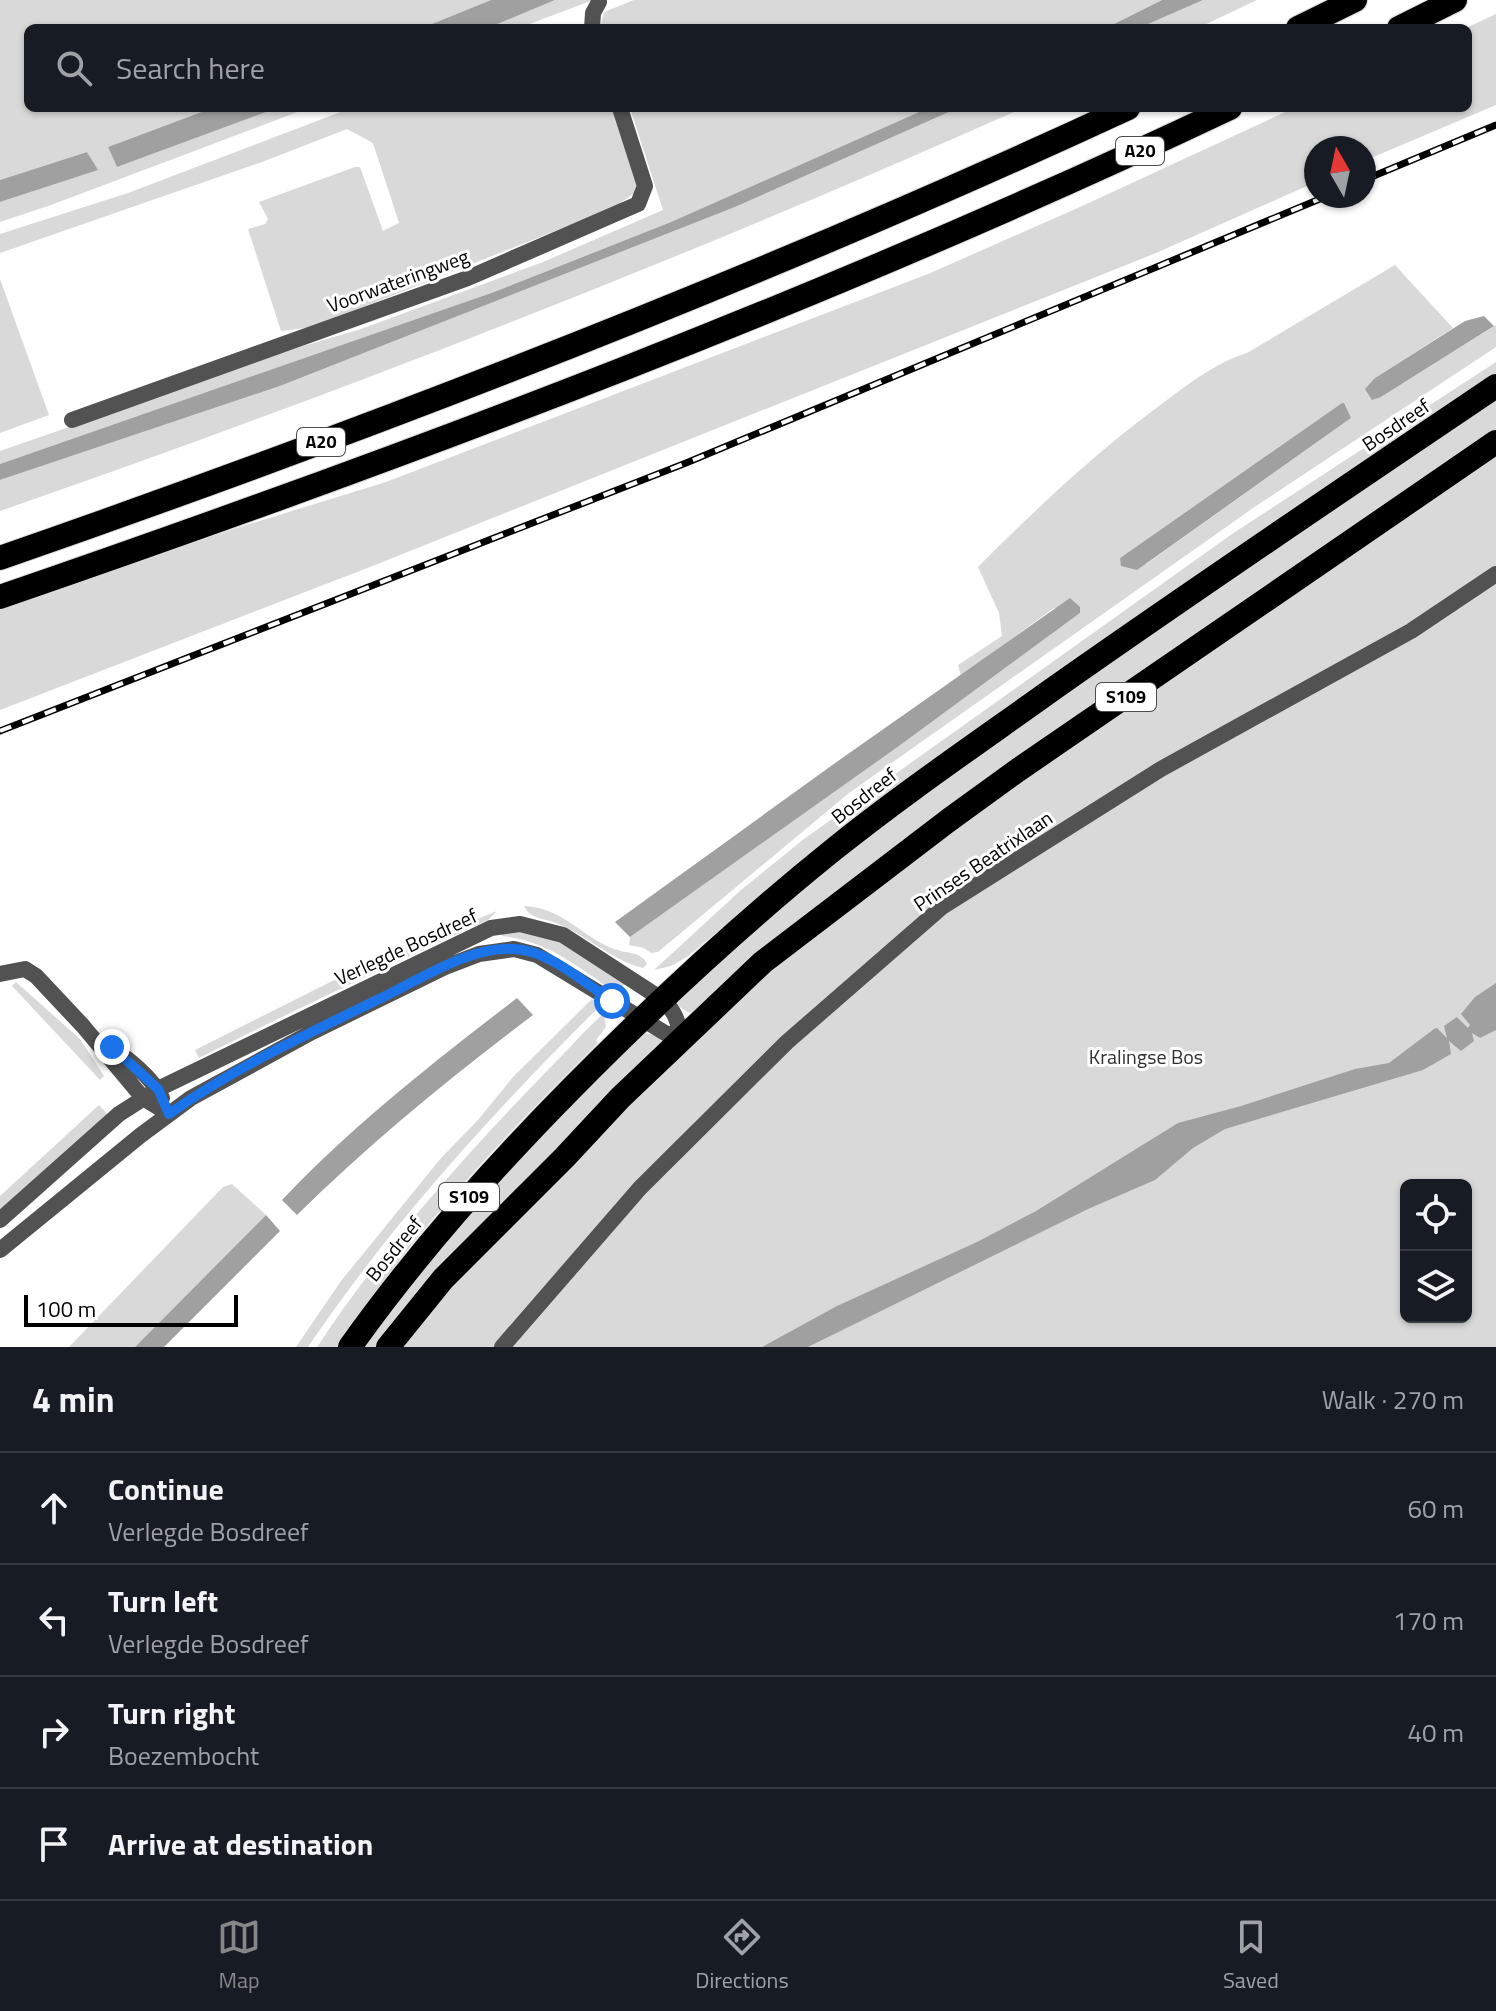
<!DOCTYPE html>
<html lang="en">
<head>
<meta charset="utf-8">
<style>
  body { margin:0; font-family:"Titillium Web",sans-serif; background:#20242c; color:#f1f3f6 }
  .controls { position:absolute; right:24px; bottom:24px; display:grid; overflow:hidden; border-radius:12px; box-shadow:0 2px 6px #0004 }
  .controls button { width:72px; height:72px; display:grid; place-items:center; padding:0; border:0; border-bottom:2px solid #363941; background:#171b24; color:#f1f3f6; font:40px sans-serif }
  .compass { position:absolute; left:1304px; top:136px; width:72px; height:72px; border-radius:50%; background:#171b24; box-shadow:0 2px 6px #0004; rotate:351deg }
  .scale { position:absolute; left:24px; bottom:20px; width:214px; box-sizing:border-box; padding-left:8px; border:4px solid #000; border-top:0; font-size:22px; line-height:28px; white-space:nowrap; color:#000; -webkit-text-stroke:6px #fff; paint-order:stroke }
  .stop { position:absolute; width:24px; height:24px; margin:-18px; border:6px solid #1a73e8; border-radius:50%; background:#fff }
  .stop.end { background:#1a73e8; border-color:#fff; box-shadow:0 2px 8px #0008 }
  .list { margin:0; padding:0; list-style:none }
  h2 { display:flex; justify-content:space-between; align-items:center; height:104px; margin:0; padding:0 32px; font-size:34px }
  h2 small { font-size:26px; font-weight:400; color:#9ea1a6 }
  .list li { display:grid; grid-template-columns:52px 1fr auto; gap:24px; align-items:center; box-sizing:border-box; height:112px; padding:0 32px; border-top:2px solid #363941 }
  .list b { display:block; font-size:30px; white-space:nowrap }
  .list p { margin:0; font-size:26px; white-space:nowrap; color:#9ea1a6 }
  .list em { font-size:26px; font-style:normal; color:#9ea1a6 }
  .icon { flex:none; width:44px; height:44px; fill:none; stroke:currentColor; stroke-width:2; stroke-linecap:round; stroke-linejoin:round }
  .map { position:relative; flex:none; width:1496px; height:1347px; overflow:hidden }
  .search { position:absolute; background:#171b24; box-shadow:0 2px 6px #0004; left:24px; right:24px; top:24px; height:88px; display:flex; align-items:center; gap:20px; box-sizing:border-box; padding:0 28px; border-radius:12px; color:#9ea1a6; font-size:30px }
  .sheet { height:552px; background:#171b24 }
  nav { display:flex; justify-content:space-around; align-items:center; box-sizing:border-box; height:112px; border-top:2px solid #363941; background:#171b24; font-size:22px; color:#9ea1a6 }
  nav a { display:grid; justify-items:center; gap:4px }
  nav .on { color:#858687 }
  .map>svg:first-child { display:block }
  .green { fill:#d9d9d9; fill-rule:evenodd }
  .water { fill:#a0a0a0 }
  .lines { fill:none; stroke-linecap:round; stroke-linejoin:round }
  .highway-casing { stroke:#dbdbdb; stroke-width:26 }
  .street { stroke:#525252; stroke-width:16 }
  .highway { stroke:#000; stroke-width:24 }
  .rail-casing { stroke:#000; stroke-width:7 }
  .rail { stroke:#fff; stroke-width:4; stroke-dasharray:12; stroke-linecap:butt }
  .route { stroke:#1a73e8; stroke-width:10 }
  .labels { text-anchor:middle; stroke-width:6; stroke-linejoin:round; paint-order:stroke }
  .shield { fill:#fff; stroke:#4c4c4c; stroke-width:2 }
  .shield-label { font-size:18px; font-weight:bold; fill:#000 }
  .street-label { font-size:20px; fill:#000; stroke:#fff }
  .park-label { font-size:20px; fill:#303030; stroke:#fff }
</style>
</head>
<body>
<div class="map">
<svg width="1496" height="1347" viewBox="0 0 1496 1347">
  <rect width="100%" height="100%" fill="#fff"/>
  <path class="green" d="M 0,0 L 491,0 L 422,28 L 28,28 L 28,108 L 212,108 L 108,147 L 117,167 L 277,108 L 308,108 L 51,205 L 0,222 L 0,202 L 97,170 L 87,152 L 0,180 Z
    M 555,0 L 593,0 L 519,28 L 488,28 Z
    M 634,0 L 1162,0 L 1106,28 L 600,28 L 604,12 Z
    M 1203,0 L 1257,0 L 1198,28 L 1139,28 Z
    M 1496,14 L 1496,105 L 1364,161 L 1364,148 L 1316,148 L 1316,182 L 1156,253 L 370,567 L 0,710 L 0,610 L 227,531 L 386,482 L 928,274 L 1080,207 L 1294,108 L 1468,108 L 1468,28 L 1466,28 Z
    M 351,108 L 614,108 L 640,189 L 613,208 L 313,327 L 281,331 L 248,229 L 265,224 L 268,219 L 259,202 L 355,167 L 360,167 L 383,231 L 399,223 L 373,143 L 347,129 L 262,162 L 0,253 L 0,234 L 128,193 Z
    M 630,108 L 928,108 L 671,222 L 494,292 L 0,464 L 0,451 L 300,347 L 361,329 L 543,262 L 663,210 Z
    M 958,108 L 1023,108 C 688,257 346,391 0,511 L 0,480 L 280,386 L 735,207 Z
    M 1395,265 L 1453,328 L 1375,378 L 1381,397 L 1496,325 L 1496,347 L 1256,506 L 849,793 L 658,952 L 651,953 L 644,948 L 629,945 L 630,937 L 899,746 L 1080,613 L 1054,608 L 961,676 L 958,665 L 1002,636 L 999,613 L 978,567 C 1037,508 1096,452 1163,403 C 1190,383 1215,363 1247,353 ZM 1342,403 L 1351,418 L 1146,564 L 1120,558 Z
    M 0,279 L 49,415 L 0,433 Z
    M 1496,362 L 1496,375 L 806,858 L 687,957 L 671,966 L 654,970 L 741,890 L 804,839 L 1232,534 Z
    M 1496,394 L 1496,433 L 700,1009 L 689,1013 L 669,1000 L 854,842 Z
    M 1496,456 L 1496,1347 L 400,1347 L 436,1299 L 654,1077 L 763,979 L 867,893 L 1043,763 ZM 1406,1185 L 1466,1185 L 1466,1317 L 1406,1317 Z
    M 524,906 C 562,907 582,937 614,949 C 627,954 641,951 647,964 L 643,968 C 609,959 587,935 556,923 C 543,918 530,919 524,906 Z
    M 497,911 L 488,920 C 391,964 295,1010 199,1058 L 195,1050 L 366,964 Z
    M 510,930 L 556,937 L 626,983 L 616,993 C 578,967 548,941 502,936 L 501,931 Z
    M 16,982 L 80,1039 L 104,1076 L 100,1080 L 12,986 Z
    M 592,999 L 601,1005 C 495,1110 392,1223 308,1347 L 296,1347 L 341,1281 L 441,1158 L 478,1120 L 513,1077 Z
    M 604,1013 L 606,1027 L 596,1040 L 598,1043 C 503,1137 410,1235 337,1347 L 317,1347 C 382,1249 462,1158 544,1074 C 564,1054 584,1031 604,1013 Z
    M 635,1030 L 656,1036 L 663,1042 L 655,1054 L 442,1263 L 419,1288 L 377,1347 L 358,1347 L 397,1291 Z
    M 99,1105 L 108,1115 L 0,1216 L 0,1196 Z
    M 232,1184 L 266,1215 L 135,1347 L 69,1347 L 223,1187 Z"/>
  <path class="water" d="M 491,0 L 555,0 L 488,28 L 422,28 Z
    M 1162,0 L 1203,0 L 1139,28 L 1106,28 Z
    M 212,108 L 277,108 L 117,167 L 108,147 Z
    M 928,108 L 958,108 L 735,207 L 280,386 L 0,480 L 0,464 L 494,292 L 671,222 Z
    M 87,152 L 98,170 L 0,202 L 0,180 Z
    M 1484,316 L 1494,326 L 1381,397 L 1372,400 L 1365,389 L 1375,378 L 1465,321 Z
    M 1342,403 L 1344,403 L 1351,418 L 1137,570 L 1121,566 L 1120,558 Z
    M 1070,598 L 1080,607 L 1080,613 L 899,746 L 630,937 L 615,922 L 838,761 Z
    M 1496,983 L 1496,1030 L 1480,1038 L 1472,1033 L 1474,1041 L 1461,1051 L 1449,1041 L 1451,1054 L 1423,1070 L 1225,1129 L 1193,1148 L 1155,1180 L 1088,1209 L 808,1347 L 762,1347 L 837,1306 L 977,1242 L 1036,1211 L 1178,1123 L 1241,1106 L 1355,1069 L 1389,1063 L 1434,1029 L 1437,1028 L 1447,1038 L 1444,1026 L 1457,1017 L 1468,1028 L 1470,1025 L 1461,1014 L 1475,997 Z
    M 517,998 L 533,1015 C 451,1077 370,1143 297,1215 L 282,1200 C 353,1125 435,1061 517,998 Z
    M 266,1215 L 280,1231 L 164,1347 L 135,1347 Z"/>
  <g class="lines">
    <defs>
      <path id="highway" d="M 1298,28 L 1355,0
        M 1399,28 L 1455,0
        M 0,558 C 382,425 761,278 1128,108
        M 0,597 C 418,453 831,297 1230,108
        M 350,1347 C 416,1254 491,1170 571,1089 C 654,1005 741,924 833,850 C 904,793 979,742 1053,689 C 1199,586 1348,486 1496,386
        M 388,1347 L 443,1279 L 565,1157 L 620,1098 L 763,962 L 949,820 L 1018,770 L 1496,442"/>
    </defs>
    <use href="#highway" class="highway-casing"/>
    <path class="street" d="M 592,28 L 593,13 L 599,2
      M 72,420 L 468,278 L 638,204 L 645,186 L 620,108
      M 0,974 L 25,969 L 36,976 L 83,1026 L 143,1098 L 169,1114
      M 105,1042 C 124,1056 152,1076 162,1098
      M 0,1220 L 119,1114 L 158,1089 L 491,928 L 520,924 L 563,935 L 663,1000 C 675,1011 678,1022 682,1038 L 665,1033 L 537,955 L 514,949 L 479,954 L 445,967 L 312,1032 L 191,1098 L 141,1135 L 0,1250
      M 502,1347 L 640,1188 L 787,1042 L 942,907 L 1161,769 L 1411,631 L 1496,574"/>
    <use href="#highway" class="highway"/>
    <defs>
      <path id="rail" d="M 1364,180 L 1496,125
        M 0,731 L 686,463 L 1327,196"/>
    </defs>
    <use href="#rail" class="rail-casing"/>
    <use href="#rail" class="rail"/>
  </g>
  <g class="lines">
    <path class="route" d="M 112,1047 L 158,1089 L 169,1114 C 233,1068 308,1034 379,999 C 420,980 468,946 515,949 C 550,951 584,983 612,1001"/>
  </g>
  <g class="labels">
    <g class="shield">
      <rect x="1116" y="137" width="48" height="28" rx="6"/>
      <rect x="297" y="428" width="48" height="28" rx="6"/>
      <rect x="1096" y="683" width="60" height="28" rx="6"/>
      <rect x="439" y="1183" width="60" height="28" rx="6"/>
    </g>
    <g class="shield-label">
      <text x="1140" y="157">A20</text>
      <text x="321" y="448">A20</text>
      <text x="1126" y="703">S109</text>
      <text x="469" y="1203">S109</text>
    </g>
    <g class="street-label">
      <text transform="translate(398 281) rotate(-20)" y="7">Voorwateringweg</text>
      <text transform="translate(1396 425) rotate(-34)" y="7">Bosdreef</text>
      <text transform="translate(864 796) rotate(-38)" y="7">Bosdreef</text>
      <text transform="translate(983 861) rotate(-34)" y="7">Prinses Beatrixlaan</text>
      <text transform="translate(406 947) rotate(-25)" y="7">Verlegde Bosdreef</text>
      <text transform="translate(394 1249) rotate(-51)" y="7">Bosdreef</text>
    </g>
    <g class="park-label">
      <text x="1146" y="1064">Kralingse Bos</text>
    </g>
  </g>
</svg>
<div class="controls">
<button><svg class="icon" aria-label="locate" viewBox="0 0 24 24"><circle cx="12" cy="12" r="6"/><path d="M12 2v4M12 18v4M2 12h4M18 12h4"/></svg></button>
<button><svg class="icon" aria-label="layers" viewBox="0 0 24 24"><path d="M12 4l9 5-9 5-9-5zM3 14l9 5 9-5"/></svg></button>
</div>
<svg class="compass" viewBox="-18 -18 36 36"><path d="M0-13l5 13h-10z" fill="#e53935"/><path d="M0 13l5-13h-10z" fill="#9ea1a6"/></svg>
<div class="scale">100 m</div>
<div class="stop" style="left:612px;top:1001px"></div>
<div class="stop end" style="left:112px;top:1047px"></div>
<div class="search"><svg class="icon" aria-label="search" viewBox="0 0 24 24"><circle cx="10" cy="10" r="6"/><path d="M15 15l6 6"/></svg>Search here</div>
</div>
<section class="sheet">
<h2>4 min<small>Walk · 270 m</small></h2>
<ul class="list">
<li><svg class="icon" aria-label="ahead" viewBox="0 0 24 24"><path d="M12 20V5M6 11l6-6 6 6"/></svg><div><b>Continue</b><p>Verlegde Bosdreef</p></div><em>60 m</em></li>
<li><svg class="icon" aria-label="left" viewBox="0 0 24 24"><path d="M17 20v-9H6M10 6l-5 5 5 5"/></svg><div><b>Turn left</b><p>Verlegde Bosdreef</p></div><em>170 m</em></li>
<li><svg class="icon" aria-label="right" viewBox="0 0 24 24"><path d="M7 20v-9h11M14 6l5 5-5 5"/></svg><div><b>Turn right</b><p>Boezembocht</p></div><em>40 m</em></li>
<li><svg class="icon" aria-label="arrive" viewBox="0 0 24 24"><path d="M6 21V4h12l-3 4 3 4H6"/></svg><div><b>Arrive at destination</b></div></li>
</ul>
</section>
<nav>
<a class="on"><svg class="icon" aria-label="map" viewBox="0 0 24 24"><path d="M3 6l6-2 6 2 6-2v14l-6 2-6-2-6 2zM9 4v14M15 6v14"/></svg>Map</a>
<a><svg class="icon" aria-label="directions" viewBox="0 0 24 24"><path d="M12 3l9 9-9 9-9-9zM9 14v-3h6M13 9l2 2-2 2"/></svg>Directions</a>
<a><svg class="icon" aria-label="saved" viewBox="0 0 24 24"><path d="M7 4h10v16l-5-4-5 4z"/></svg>Saved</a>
</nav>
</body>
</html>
